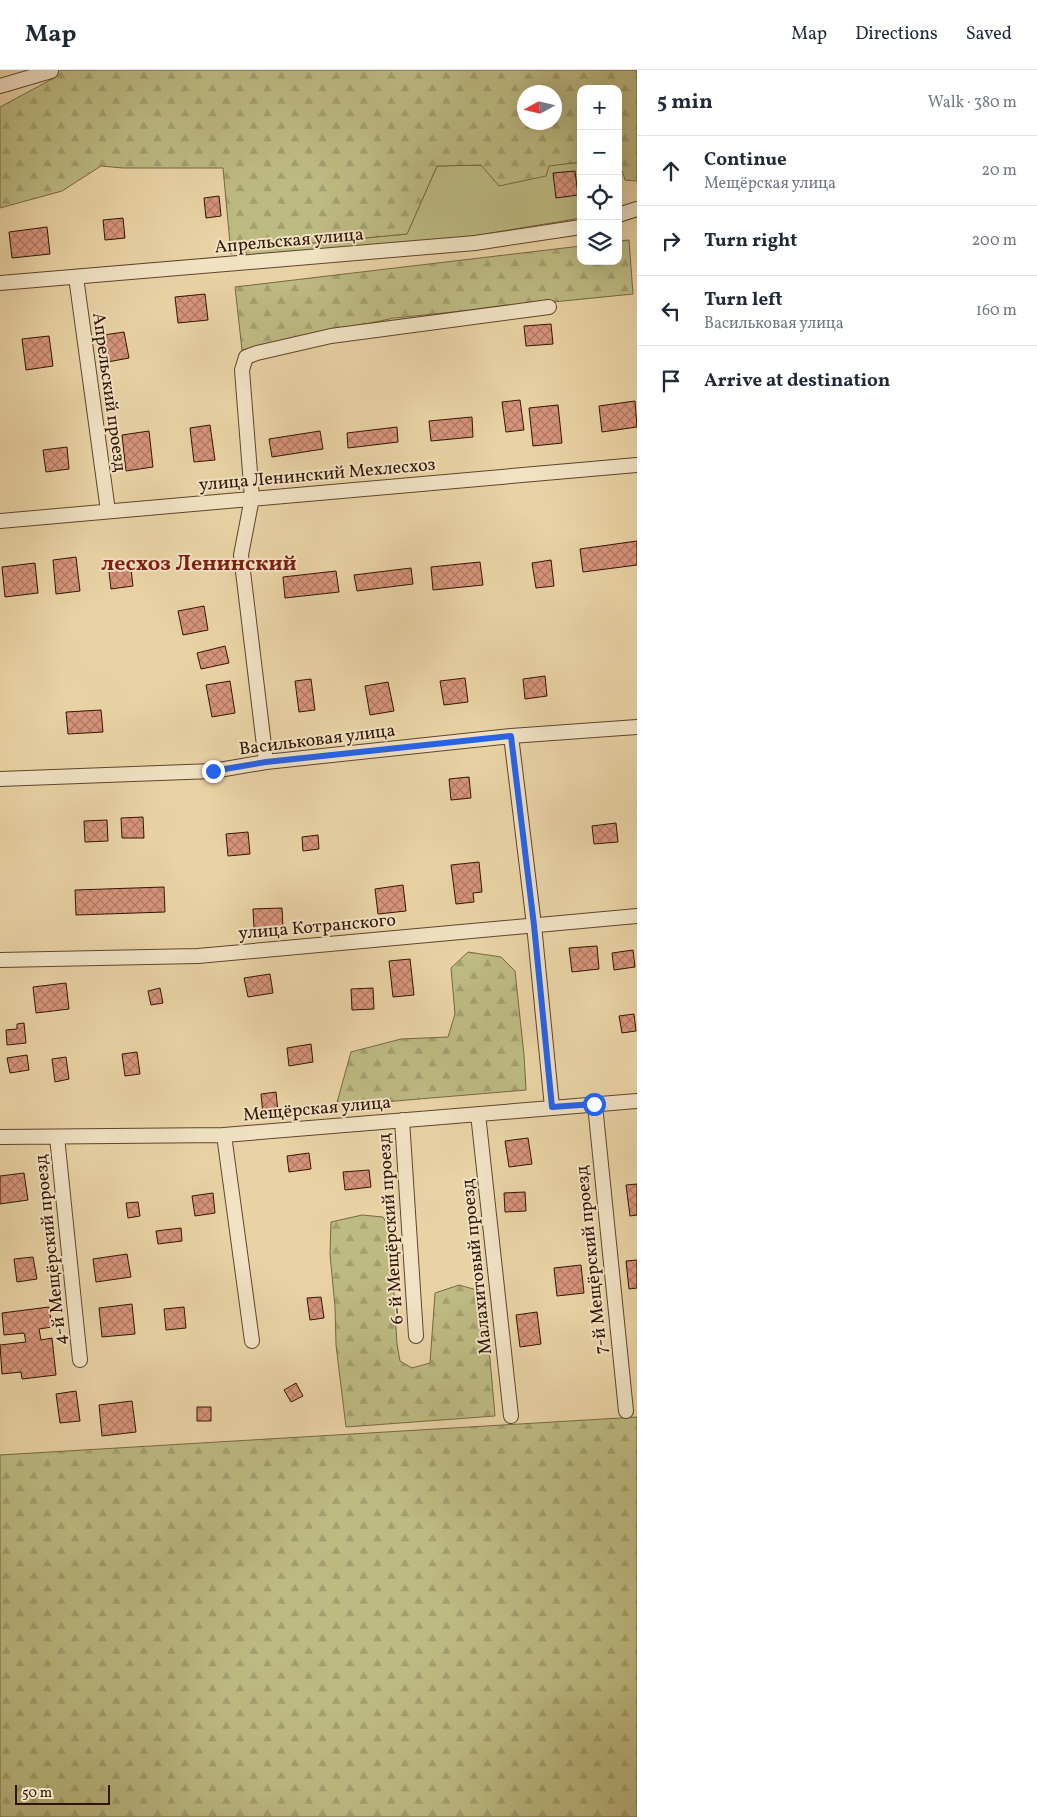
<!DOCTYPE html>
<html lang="en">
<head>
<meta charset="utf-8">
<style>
  body { margin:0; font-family:Vollkorn,serif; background:#f6f6f7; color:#1f2937 }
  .controls { position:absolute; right:15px; top:15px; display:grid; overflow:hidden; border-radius:10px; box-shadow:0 5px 20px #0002 }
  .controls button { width:45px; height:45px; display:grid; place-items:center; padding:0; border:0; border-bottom:1px solid #e0e1e3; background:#fff; color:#1f2937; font:25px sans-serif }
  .compass { position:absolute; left:517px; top:15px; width:45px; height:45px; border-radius:50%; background:#fff; box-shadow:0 5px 20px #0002; rotate:262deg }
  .scale { position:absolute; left:15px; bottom:12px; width:95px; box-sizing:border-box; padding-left:5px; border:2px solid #331403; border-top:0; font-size:14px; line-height:18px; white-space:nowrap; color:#331403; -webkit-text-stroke:4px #f1e2c4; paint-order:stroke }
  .stop { position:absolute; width:15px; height:15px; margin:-11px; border:4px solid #2563eb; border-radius:50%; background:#fff }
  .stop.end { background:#2563eb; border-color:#fff; box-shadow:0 1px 5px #0008 }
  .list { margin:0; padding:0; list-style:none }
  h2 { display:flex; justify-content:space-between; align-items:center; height:65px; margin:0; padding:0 20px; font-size:21px }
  h2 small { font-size:16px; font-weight:400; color:#747a83 }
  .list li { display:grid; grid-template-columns:32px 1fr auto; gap:15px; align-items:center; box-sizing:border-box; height:70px; padding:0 20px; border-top:1px solid #e0e1e3 }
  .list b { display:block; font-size:19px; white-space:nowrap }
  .list p { margin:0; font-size:16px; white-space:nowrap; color:#747a83 }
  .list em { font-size:16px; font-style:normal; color:#747a83 }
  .icon { flex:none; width:28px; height:28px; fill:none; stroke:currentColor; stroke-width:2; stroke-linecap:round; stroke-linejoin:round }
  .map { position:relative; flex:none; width:637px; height:1747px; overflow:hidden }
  header { display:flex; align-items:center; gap:30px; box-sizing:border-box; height:70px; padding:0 25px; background:#fff; border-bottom:1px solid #e0e1e3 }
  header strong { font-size:24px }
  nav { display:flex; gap:28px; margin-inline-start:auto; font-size:18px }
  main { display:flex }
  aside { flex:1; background:#fff }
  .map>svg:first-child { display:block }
  .green { fill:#bdba82; stroke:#786742 }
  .forest { fill:url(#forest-firs); stroke:#786742; fill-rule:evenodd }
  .building { fill:url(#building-cross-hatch); stroke:#331403 }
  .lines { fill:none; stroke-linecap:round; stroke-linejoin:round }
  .minor-casing { stroke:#60442c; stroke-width:16 }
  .minor { stroke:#f1e2c4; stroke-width:14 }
  .route { stroke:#2563eb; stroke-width:6 }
  .labels { text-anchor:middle; stroke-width:4; stroke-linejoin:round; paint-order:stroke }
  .street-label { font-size:18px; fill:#331403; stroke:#f1e2c4 }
  .district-label { font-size:22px; font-weight:bold; fill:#7a1f14; stroke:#f1e2c4 }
</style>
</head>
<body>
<header>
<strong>Map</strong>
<nav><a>Map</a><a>Directions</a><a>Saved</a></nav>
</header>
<main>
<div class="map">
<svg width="637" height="1747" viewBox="0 0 637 1747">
  <defs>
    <pattern id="forest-firs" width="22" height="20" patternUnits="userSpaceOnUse" patternTransform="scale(1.25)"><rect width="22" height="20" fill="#bdba82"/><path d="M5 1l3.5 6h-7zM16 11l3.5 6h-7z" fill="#a39f6f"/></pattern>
    <pattern id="building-cross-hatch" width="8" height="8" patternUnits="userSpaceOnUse" patternTransform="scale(1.25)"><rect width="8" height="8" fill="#d7957b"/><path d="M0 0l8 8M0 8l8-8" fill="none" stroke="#af7863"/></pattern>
  </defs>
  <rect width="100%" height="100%" fill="#e9d3a5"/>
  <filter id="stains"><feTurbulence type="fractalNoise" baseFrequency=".004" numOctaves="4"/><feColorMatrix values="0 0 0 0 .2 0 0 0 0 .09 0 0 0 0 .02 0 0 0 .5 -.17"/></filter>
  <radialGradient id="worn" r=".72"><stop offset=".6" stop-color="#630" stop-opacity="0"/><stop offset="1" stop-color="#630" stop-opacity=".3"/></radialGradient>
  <path class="green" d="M 581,92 L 581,148 L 473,166 L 248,187 L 242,174 L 280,176 L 407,164 L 437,96 C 485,94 533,98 581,92 Z"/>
  <path class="forest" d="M 56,0 L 636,0 L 637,3 L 637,111 L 625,110 L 618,88 L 618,19 L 581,19 L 581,92 L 549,96 L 546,106 L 499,116 L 481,95 L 437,96 L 407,164 L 280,176 L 242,174 L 231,184 L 223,98 L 123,98 L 101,96 L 62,121 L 0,138 L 0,37 L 56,7 ZM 524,22 L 554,22 L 554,52 L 524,52 Z
    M 629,170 L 633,224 L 394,248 L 242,280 L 235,217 L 581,176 L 581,191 L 618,191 L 618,171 Z
    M 468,882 L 501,887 L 515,901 L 524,985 L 526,1020 L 336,1036 L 351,982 L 401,969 L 448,967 L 455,944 L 451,898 Z
    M 362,1145 L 383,1147 L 390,1159 L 397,1274 L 400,1291 L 412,1298 L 430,1293 L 435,1223 L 459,1215 L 484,1222 L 495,1346 L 346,1357 L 336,1275 L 335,1237 L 330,1184 L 331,1152 Z
    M 637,1347 L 637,1747 L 0,1747 L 0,1385 Z"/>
  <path class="building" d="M 575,101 L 578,125 L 556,128 L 553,103 Z
    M 219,126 L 221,146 L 206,148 L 204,128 Z
    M 123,148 L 125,168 L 105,170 L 103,150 Z
    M 47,157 L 50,184 L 12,188 L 9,162 Z
    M 205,224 L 208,250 L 178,253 L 175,227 Z
    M 551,254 L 553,274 L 526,276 L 524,256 Z
    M 124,262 L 129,288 L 102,293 L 97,266 Z
    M 49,266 L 53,296 L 26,300 L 22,269 Z
    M 520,330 L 524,360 L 506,362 L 502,332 Z
    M 635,331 L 637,357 L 602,362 L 599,336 Z
    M 558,335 L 562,373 L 533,376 L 529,338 Z
    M 472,347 L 473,367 L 431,371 L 429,351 Z
    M 210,355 L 215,390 L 194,392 L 190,358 Z
    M 397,357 L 398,372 L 348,378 L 347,363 Z
    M 149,361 L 153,397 L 126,401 L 122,365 Z
    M 320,361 L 323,379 L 272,387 L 269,369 Z
    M 67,377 L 69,399 L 46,402 L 43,380 Z
    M 637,471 L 637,495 L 583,502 L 580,479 Z
    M 76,487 L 80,521 L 56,524 L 53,490 Z
    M 551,490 L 554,516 L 536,518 L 532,493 Z
    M 130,491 L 133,516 L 111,519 L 108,493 Z
    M 480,492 L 483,515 L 433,520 L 431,497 Z
    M 35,493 L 38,523 L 5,527 L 2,497 Z
    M 411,498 L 413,514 L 357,521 L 354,505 Z
    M 336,501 L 339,522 L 285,528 L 283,507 Z
    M 204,536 L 208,560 L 183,565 L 178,541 Z
    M 225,576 L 229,593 L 201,599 L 197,583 Z
    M 545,606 L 547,626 L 525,629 L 523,609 Z
    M 465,608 L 468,632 L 444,635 L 440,611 Z
    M 311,609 L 315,640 L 299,642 L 295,611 Z
    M 230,611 L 235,643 L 212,647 L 206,615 Z
    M 388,612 L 394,641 L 370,645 L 365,616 Z
    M 101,640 L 103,662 L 68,664 L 66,642 Z
    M 469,707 L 471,728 L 451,730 L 449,709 Z
    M 143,747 L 144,768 L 122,768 L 121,748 Z
    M 107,750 L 108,771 L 85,772 L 84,751 Z
    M 616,753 L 618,772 L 594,774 L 592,756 Z
    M 248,762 L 250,784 L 228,786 L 226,764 Z
    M 318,765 L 319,779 L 303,781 L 302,767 Z
    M 479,792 L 482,822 L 473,823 L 474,832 L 456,834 L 451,795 Z
    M 403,815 L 406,841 L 378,844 L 375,819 Z
    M 164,817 L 165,842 L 76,845 L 75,820 Z
    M 282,838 L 283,857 L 254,858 L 253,839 Z
    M 597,876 L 599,899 L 572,902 L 569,878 Z
    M 633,880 L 635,897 L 614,900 L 612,883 Z
    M 410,889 L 414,925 L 393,927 L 389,891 Z
    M 270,904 L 273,923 L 248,927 L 244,908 Z
    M 66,913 L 69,939 L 36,943 L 33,917 Z
    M 160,918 L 163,933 L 151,935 L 148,921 Z
    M 373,918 L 374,939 L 352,940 L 351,919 Z
    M 634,944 L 636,961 L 622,963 L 619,946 Z
    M 24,953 L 26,973 L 7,975 L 6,960 L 17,959 L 17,954 Z
    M 311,974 L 313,992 L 289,996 L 287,978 Z
    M 137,982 L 140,1004 L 125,1006 L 122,984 Z
    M 27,985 L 29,1000 L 10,1003 L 7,988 Z
    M 66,987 L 69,1009 L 55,1012 L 52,989 Z
    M 276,1022 L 278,1042 L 263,1044 L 261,1024 Z
    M 528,1068 L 532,1094 L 509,1097 L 505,1071 Z
    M 309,1083 L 311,1099 L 289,1102 L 287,1086 Z
    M 369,1100 L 371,1117 L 345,1120 L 343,1102 Z
    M 24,1103 L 28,1130 L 0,1134 L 0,1106 Z
    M 637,1114 L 637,1145 L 630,1146 L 626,1115 Z
    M 525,1122 L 526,1141 L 505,1142 L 504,1123 Z
    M 213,1123 L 215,1143 L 195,1146 L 192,1126 Z
    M 138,1132 L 140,1146 L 128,1148 L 126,1133 Z
    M 181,1158 L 182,1171 L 158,1174 L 156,1161 Z
    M 127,1184 L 131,1207 L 96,1212 L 93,1189 Z
    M 33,1187 L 37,1209 L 17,1212 L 14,1189 Z
    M 637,1190 L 637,1218 L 629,1219 L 626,1191 Z
    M 581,1195 L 584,1223 L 557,1226 L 554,1198 Z
    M 321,1227 L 324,1248 L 310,1250 L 307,1228 Z
    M 132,1234 L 135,1264 L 102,1267 L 99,1238 Z
    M 49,1237 L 52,1257 L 39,1259 L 41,1270 L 52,1268 L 56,1305 L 22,1309 L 21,1302 L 2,1304 L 0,1275 L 26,1272 L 24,1263 L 4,1265 L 2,1243 Z
    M 184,1237 L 186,1258 L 166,1260 L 164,1239 Z
    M 537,1242 L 541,1274 L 520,1277 L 516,1245 Z
    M 296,1313 L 303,1326 L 291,1332 L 284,1320 Z
    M 76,1321 L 80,1351 L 60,1353 L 56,1324 Z
    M 132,1331 L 136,1362 L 102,1366 L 99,1335 Z
    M 197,1337 L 211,1337 L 211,1351 L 197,1351 Z"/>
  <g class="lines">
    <defs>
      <path id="minor" d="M 0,16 L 51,1 L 51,0
        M 618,145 L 637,139
        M 76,207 L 108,441
        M 0,213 L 475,173 L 581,157
        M 0,451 L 637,395
        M 511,666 L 534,855 L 552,1037
        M 266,692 L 241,485 L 252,428 L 242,300 L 246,287 L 257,283 L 331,266 L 549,237
        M 0,709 L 213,701 L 266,692 L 511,666 L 637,657
        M 0,890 L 198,886 L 637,846
        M 595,1035 L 626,1341
        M 478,1044 L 511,1346
        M 402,1050 L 416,1266
        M 224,1065 L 252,1271
        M 0,1067 L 224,1065 L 637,1031
        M 57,1067 L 80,1290"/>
    </defs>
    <use href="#minor" class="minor-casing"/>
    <use href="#minor" class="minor"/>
  </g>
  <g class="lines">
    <path class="route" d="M 213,701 L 266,692 L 511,666 L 534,855 L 552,1037 L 594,1034"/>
  </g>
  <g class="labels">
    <g class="street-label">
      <text transform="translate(289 170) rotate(-5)" y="6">Апрельская улица</text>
      <text transform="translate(110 322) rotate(82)" y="6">Апрельский проезд</text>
      <text transform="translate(317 404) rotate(-5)" y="6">улица Ленинский Мехлесхоз</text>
      <text transform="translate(317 669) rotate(-7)" y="6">Васильковая улица</text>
      <text transform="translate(317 856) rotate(-5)" y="6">улица Котранского</text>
      <text transform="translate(317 1038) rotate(-5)" y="6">Мещёрская улица</text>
      <text transform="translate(390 1159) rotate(-94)" y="6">6-й Мещёрский проезд</text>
      <text transform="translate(50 1180) rotate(-96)" y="6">4-й Мещёрский проезд</text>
      <text transform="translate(591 1190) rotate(-96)" y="6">7-й Мещёрский проезд</text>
      <text transform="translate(476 1197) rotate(-96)" y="6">Малахитовый проезд</text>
    </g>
    <g class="district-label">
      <text x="199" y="500">лесхоз Ленинский</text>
    </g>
  </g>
  <rect width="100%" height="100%" filter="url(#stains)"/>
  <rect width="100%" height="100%" fill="url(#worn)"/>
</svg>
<div class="controls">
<button>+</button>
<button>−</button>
<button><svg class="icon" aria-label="locate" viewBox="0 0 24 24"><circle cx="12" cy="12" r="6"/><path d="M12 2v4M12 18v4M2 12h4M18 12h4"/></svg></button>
<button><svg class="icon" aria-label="layers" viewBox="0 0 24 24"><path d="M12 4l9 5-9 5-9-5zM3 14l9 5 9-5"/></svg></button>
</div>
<svg class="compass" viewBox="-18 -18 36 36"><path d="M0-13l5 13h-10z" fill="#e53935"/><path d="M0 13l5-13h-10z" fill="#747a83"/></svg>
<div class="scale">50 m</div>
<div class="stop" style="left:594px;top:1034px"></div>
<div class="stop end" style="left:213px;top:701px"></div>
</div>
<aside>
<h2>5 min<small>Walk · 380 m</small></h2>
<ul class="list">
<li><svg class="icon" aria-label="ahead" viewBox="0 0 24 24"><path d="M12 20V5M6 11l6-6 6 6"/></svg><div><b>Continue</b><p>Мещёрская улица</p></div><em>20 m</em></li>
<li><svg class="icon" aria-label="right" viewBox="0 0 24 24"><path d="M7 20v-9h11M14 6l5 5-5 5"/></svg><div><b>Turn right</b></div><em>200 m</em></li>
<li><svg class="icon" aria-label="left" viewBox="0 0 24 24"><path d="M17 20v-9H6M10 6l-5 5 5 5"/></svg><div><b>Turn left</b><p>Васильковая улица</p></div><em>160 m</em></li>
<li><svg class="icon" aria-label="arrive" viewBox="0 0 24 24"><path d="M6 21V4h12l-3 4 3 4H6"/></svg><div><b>Arrive at destination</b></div></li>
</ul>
</aside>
</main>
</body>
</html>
